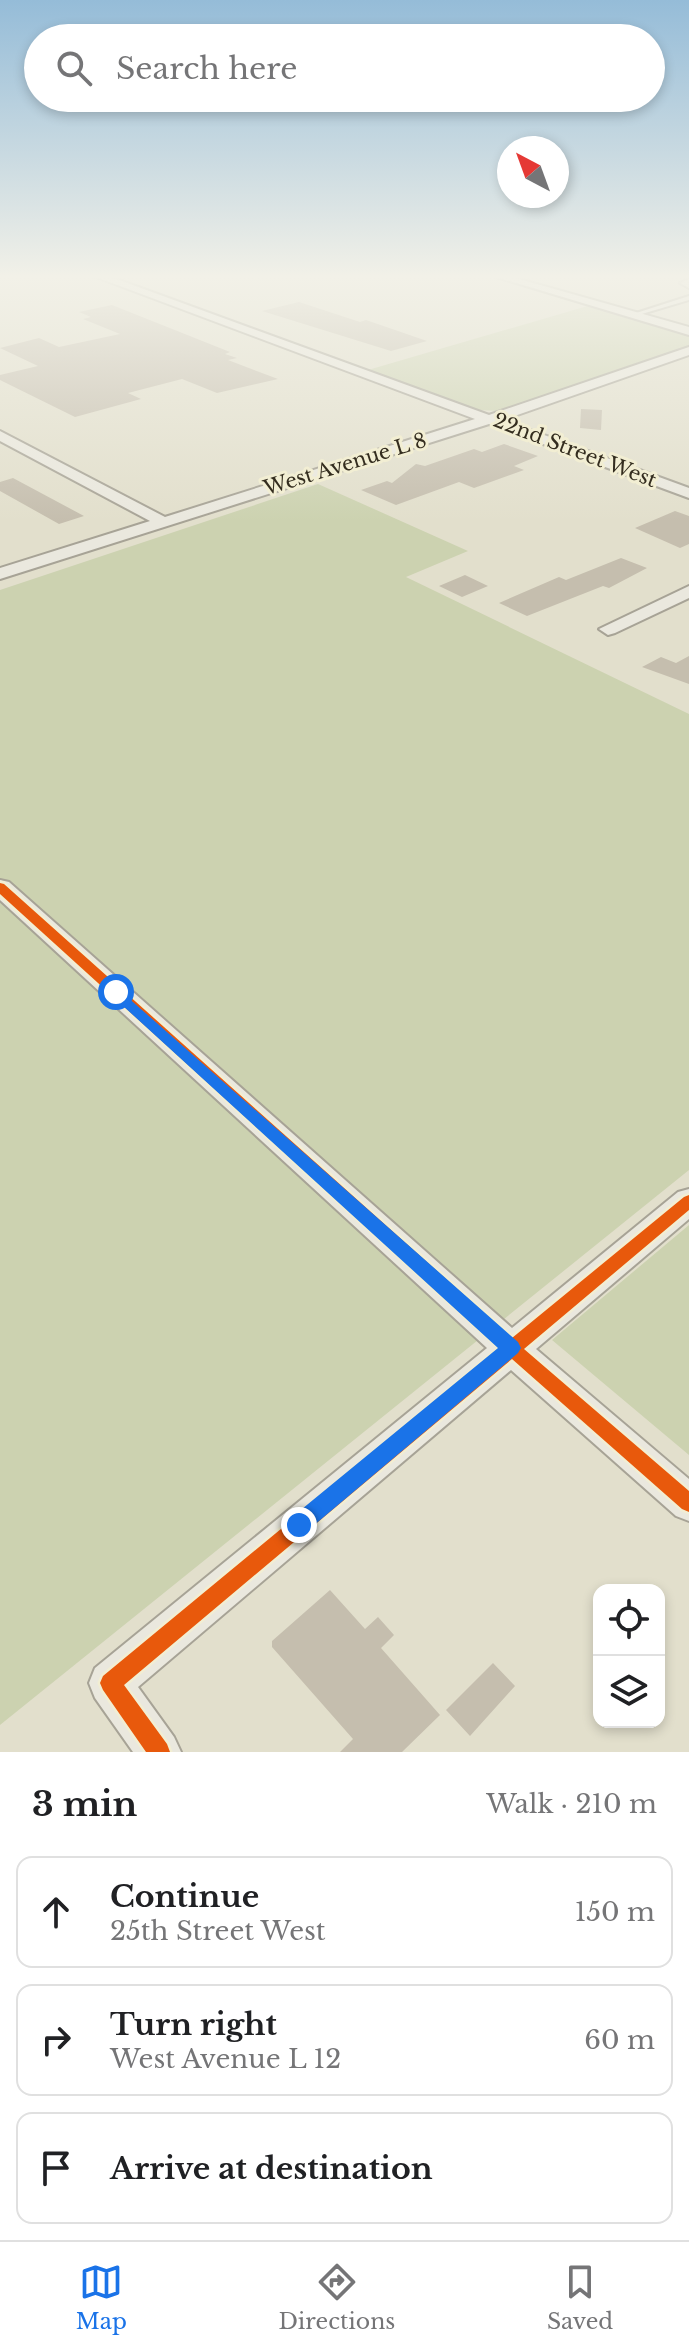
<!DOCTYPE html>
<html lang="en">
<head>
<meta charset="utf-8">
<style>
  body { margin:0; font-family:"Libre Baskerville",serif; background:#f2f2f2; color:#202124 }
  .controls { position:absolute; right:24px; bottom:24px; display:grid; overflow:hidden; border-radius:16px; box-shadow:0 4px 12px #0003 }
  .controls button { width:72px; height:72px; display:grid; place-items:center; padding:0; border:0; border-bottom:2px solid #e0e0e0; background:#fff; color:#202124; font:40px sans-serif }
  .compass { position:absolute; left:497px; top:136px; width:72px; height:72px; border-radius:50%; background:#fff; box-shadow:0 4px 12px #0003; rotate:319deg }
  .stop { position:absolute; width:24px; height:24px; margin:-18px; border:6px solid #1a73e8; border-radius:50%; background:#fff }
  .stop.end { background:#1a73e8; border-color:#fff; box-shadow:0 2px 8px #0008 }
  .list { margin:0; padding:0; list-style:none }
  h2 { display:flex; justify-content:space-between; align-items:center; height:104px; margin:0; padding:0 32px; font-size:34px }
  h2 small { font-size:26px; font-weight:400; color:#757577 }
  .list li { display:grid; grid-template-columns:52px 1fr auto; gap:24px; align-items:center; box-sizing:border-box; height:112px; margin:0 16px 16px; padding:0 16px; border:2px solid #e0e0e0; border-radius:16px }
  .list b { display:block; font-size:30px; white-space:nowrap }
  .list p { margin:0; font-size:26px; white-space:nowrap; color:#757577 }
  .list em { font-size:26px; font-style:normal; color:#757577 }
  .icon { flex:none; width:44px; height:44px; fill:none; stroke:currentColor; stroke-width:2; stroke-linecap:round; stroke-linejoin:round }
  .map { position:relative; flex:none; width:689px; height:1752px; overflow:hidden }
  .search { position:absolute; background:#fff; box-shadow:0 4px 12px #0003; left:24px; right:24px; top:24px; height:88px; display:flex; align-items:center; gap:20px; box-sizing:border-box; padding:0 28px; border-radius:44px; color:#757577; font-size:30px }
  .sheet { height:488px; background:#fff }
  nav { display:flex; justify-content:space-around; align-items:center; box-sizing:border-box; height:112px; border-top:2px solid #e0e0e0; background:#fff; font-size:22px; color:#757577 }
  nav a { display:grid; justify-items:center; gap:4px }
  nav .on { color:#1a73e8 }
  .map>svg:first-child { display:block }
  .green { fill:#ccd2b0 }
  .building { fill:#c5beae }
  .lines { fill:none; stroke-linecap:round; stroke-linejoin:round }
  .lane-casing { stroke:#a7a396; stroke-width:4 }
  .street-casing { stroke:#a7a396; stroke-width:4 }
  .lane { fill:#eae8de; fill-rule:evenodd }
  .street { fill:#eae8de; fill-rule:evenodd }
  .cycleway-casing { stroke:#f2eed3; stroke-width:5 }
  .cycleway { fill:#e8590c; fill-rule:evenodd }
  .route { fill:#1a73e8 }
  .labels { text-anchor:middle; stroke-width:6; stroke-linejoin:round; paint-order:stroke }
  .far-street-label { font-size:20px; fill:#342d1f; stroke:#f2eed3 }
</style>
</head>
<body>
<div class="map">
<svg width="689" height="1752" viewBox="0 0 689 1752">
  <rect width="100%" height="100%" fill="#e2dfcc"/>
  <path class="green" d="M 591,305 L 689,333 L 689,346 L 498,411 L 479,410 L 368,370 Z
    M 318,484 L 468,551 L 406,577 L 689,714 L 689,1170 L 0,1725 L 0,590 Z
    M 689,1225 L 689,1455 L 552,1340 Z"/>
  <path class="building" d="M 299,302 L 360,322 L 366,320 L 427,341 L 391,351 L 262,311 Z
    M 112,305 L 230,352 L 225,354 L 237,358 L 228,360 L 278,379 L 217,393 L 182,379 L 128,393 L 141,399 L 75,417 L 0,380 L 0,375 L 38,366 L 0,348 L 39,338 L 59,347 L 120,334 L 83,319 L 91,317 L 79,312 Z
    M 581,409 L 602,410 L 601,430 L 580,428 Z
    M 504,444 L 538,456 L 514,466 L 524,470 L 474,488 L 459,482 L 396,505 L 361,490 L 387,481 L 392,483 L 416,464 L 425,466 L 474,449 L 482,452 Z
    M 13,478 L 84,516 L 59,524 L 0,491 L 0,482 Z
    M 675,511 L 689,516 L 689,544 L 680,548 L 635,528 Z
    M 621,558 L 647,568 L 609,588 L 603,586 L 527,616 L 499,603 L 559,577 L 566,580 Z
    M 465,575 L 488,586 L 462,597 L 439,586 Z
    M 689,656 L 689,684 L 642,667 L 661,657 L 676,663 Z
    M 330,1590 L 365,1629 L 378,1617 L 394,1635 L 381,1648 L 440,1715 L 402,1752 L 340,1752 L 353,1739 L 272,1647 L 272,1641 Z
    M 493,1663 L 515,1686 L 470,1736 L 446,1710 Z"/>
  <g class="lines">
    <defs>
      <path id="lane" d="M 689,279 L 689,288 L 680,283 Z
        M 689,296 L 689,300 L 635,316 L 630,315 Z"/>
      <path id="street" d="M 96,277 L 111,277 L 489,415 L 689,347 L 689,355 L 503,420 L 689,488 L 689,498 L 489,424 L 0,579 L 0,568 L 150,521 L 0,441 L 0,431 L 165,517 L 475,419 Z
        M 496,277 L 512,277 L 689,327 L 689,335 Z
        M 689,586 L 689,598 L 615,633 L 608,635 L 599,629 Z
        M 0,880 L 9,882 L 512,1328 L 678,1192 L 689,1189 L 689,1219 L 536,1349 L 689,1479 L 689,1521 L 676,1516 L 511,1370 L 138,1687 L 174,1737 L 181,1752 L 133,1752 L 95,1698 L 89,1683 L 95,1668 L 487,1348 L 0,900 Z"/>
    </defs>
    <use href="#lane" class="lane-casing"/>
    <use href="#street" class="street-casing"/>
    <use href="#lane" class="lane"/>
    <use href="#street" class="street"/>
    <defs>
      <path id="cycleway" d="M 0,883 L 4,884 L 512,1338 L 684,1197 L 689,1195 L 689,1210 L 524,1349 L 689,1491 L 689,1512 L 682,1509 L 512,1359 L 124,1685 L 167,1744 L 170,1752 L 146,1752 L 103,1690 L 100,1683 L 103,1676 L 500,1348 L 0,894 Z"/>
    </defs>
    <use href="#cycleway" class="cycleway-casing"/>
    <use href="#cycleway" class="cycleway"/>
  </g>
  <linearGradient id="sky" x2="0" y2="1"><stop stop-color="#95bcd8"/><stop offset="0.53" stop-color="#f2f1e8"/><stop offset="1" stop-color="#f2f1e8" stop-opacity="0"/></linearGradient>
  <rect width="689" height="522" fill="url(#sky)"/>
  <path class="route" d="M 116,987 L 518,1342 L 521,1348 L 518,1353 L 306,1532 L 299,1535 L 291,1532 L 288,1525 L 291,1518 L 498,1348 L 111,995 L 109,992 Z"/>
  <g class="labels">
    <g class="far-street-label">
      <text transform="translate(575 450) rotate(21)" y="7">22nd Street West</text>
      <text transform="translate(345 464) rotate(-17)" y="7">West Avenue L 8</text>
    </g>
  </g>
</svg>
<div class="controls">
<button><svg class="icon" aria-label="locate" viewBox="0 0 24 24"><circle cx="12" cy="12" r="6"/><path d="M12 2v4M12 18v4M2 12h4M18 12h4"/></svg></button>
<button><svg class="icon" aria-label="layers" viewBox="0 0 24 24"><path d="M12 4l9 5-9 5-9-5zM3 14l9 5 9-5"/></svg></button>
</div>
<svg class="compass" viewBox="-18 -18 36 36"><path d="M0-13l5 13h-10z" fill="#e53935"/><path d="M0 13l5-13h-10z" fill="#757577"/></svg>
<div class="stop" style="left:116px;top:992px"></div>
<div class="stop end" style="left:299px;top:1525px"></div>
<div class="search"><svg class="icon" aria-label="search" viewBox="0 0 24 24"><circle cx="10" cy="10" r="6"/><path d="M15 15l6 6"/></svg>Search here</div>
</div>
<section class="sheet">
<h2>3 min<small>Walk · 210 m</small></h2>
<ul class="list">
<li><svg class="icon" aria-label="ahead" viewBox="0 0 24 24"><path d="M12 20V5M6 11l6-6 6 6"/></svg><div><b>Continue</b><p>25th Street West</p></div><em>150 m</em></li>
<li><svg class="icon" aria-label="right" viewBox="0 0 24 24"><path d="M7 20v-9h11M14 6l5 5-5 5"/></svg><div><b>Turn right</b><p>West Avenue L 12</p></div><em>60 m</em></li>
<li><svg class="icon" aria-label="arrive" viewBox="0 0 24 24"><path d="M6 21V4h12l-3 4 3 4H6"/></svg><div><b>Arrive at destination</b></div></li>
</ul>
</section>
<nav>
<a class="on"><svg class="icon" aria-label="map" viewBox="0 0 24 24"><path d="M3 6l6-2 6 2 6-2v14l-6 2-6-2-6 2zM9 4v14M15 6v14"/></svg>Map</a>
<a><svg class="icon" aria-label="directions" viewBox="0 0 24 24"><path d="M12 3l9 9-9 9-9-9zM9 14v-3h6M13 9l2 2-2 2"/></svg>Directions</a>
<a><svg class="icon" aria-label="saved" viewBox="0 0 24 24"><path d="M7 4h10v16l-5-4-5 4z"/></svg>Saved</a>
</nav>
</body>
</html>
